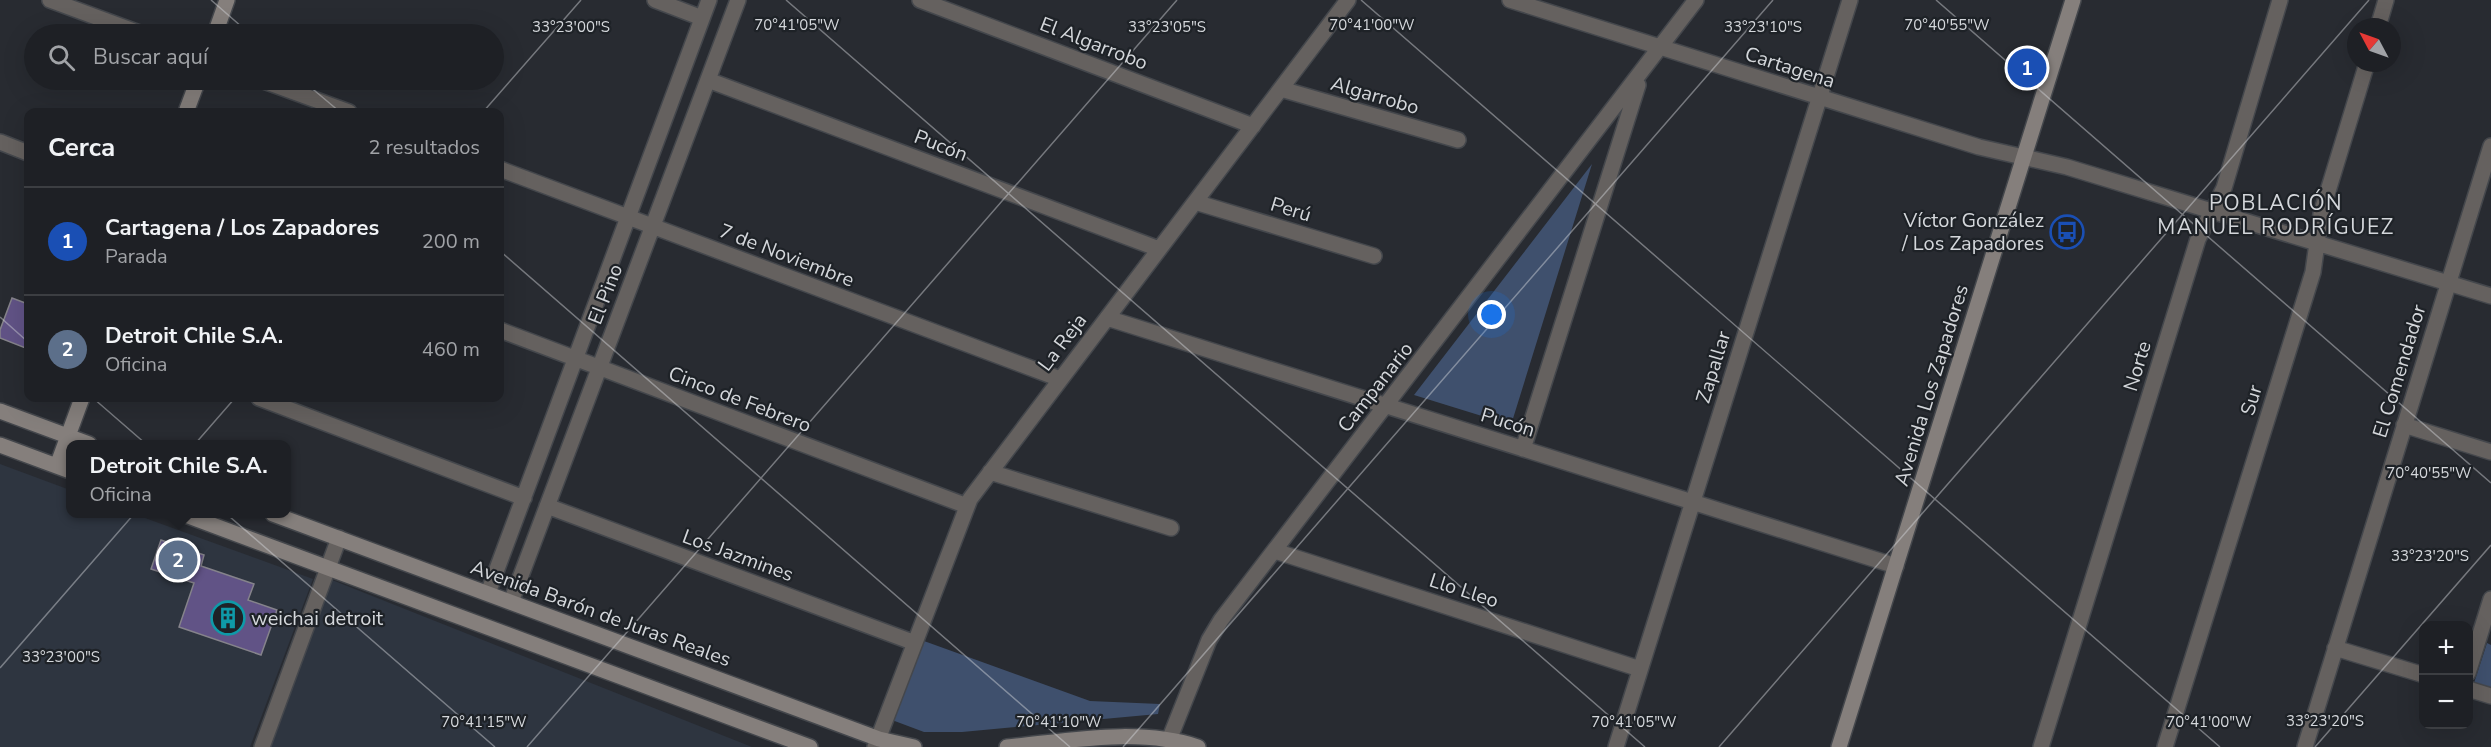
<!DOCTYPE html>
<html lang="es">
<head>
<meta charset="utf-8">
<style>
  body { margin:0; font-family:"Nunito Sans",sans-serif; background:#2b2d32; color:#f1f3f6 }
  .controls { position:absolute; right:18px; bottom:18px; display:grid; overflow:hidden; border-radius:12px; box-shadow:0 6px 24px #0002 }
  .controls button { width:54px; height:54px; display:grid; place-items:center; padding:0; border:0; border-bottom:2px solid #3c3e42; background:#1e2025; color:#f1f3f6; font:30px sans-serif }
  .compass { position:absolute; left:2347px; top:18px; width:54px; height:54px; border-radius:50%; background:#1e2025; box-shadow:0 6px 24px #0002; rotate:311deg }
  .you { position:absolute; left:1492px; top:315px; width:21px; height:21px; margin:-15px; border:4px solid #fff; border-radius:50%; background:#1a73e8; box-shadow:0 0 0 9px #1a73e833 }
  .badge { display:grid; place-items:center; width:39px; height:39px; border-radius:50%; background:#db2777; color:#fff; font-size:20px; font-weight:700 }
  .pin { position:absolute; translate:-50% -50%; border:3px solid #fff; box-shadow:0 2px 6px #0006 }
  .popup { position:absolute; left:66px; top:440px; width:225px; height:78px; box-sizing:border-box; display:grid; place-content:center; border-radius:12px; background:#1e2025; filter:drop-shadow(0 2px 4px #0005); font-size:20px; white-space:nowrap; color:#a1a3a7 }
  .popup b { font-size:22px; color:#f1f3f6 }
  .popup::after { content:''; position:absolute; left:50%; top:100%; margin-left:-12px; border:12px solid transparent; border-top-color:#1e2025 }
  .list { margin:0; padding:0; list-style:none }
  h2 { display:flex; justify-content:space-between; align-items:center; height:78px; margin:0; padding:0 24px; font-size:26px }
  h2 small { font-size:20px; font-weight:400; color:#a1a3a7 }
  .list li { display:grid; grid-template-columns:39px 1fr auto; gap:18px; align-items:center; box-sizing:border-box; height:108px; padding:0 24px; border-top:2px solid #3c3e42 }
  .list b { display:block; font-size:22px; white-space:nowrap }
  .list p { margin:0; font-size:20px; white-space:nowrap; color:#a1a3a7 }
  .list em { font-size:20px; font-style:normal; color:#a1a3a7 }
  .icon { flex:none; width:33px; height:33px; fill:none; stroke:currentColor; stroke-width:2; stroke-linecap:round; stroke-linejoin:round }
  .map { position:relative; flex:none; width:2491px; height:747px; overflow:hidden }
  .search { position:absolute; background:#1e2025; box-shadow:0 6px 24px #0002; left:24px; top:24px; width:480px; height:66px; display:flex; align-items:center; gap:15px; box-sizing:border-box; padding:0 21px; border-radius:33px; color:#a1a3a7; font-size:22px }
  .panel { position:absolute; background:#1e2025; box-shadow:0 6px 24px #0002; left:24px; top:108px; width:480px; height:294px; border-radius:12px }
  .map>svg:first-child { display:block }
  .built { fill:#2e3540 }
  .green { fill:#3f506d }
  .building { fill:#615386; stroke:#85838b; stroke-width:1.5 }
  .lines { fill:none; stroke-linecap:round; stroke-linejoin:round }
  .street-casing { stroke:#44474c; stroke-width:18 }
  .secondary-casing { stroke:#44474c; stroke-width:18 }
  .street { stroke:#65615f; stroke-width:15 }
  .secondary { stroke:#857f7c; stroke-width:15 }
  .ticks { fill:none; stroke:#d4d7db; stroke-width:1.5; stroke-opacity:0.45 }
  .labels { text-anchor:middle; stroke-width:4.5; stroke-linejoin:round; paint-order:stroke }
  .street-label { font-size:20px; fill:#d4d7db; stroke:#1e2227 }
  .poi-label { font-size:20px; fill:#d4d7db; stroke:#1e2227; text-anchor:end }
  .neighbourhood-label { font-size:21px; letter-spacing:1.5px; fill:#d4d7db; stroke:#1e2227 }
  .ticks-label { font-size:15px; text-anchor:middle; fill:#d4d7db; stroke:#1e2227; stroke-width:4.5; stroke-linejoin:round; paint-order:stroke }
</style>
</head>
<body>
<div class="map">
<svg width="2491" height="747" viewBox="0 0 2491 747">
  <rect width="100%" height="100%" fill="#282b31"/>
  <path class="built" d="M 0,464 L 70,490 L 70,514 L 134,514 L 313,579 L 250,747 L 0,747 Z
    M 332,580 L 752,747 L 271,747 Z"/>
  <path class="green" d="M 1592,164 L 1511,425 L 1414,395 Z
    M 924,641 L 1090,701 L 1160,704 L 1158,714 L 962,732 L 924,732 L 892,720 Z
    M 2487,643 L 2491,645 L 2491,688 L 2474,683 Z"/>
  <path class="building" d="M 12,298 L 28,304 L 28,349 L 0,338 L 0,330 Z
    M 161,540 L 204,555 L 201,566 L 254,584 L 248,600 L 277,610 L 261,655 L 179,627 L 194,583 L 151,569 Z"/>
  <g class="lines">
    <defs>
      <path id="street" d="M 50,0 L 142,34
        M 655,0 L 702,18
        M 920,0 L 1253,126
        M 1510,0 L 1979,147 L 2067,167 L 2491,296
        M 2378,27 L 2386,0
        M 261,80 L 349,112
        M 708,80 L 1159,249
        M 1281,89 L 1458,140
        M 0,142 L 28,153
        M 500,169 L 1060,379
        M 1195,202 L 1374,256
        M 1107,318 L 1896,566
        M 500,330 L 967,506
        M 259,398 L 524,498
        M 2404,425 L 2491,452
        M 1523,449 L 1638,85
        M 990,472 L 1171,528
        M 547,506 L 915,643
        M 1275,551 L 1640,669
        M 488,593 L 709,0
        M 511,602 L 738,0
        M 2335,648 L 2424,675
        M 2468,673 L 2491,599
        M 2468,689 L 2491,696
        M 1169,740 L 1209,640 L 1221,620 L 1696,0
        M 262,747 L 339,538
        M 875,747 L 970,499 L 1348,0
        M 1616,747 L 1850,0
        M 2041,747 L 2198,239 L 2224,188 L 2280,0
        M 2165,747 L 2313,272 L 2321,214 L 2367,63
        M 2305,747 L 2491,146"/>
      <path id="secondary" d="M 215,34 L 227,0
        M 186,112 L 198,80
        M 0,411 L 89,444
        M 0,445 L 70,471
        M 57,466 L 82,398
        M 183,514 L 810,747
        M 273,514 L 879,739 L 914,747
        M 1007,747 C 1069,741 1138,727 1198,747
        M 1839,747 L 2073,0"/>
    </defs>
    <use href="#street" class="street-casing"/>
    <use href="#secondary" class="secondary-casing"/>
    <use href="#street" class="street"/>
    <use href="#secondary" class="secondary"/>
  </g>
  <path class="ticks" d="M 211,0 L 250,34M 786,0 L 1645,747M 1361,0 L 2220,747M 1936,0 L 2491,483M 302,80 L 340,112M 483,112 L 581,0M 500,251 L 1070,747M 0,317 L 28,342M 93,398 L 495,747M 0,668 L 235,398M 527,747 L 1177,0M 1123,747 L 1773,0M 1719,747 L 2369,0M 2315,747 L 2491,545"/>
  <defs>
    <symbol id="bus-ring" viewBox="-11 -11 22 22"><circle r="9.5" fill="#1e2227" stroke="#1a4fb4" stroke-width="1.5"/><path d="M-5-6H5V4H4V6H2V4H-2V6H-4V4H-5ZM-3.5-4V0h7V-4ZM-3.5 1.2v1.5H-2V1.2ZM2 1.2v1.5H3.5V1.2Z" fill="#1a4fb4"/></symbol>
    <symbol id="building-ring" viewBox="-11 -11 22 22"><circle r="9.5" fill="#1e2227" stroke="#0f9aa8" stroke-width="1.5"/><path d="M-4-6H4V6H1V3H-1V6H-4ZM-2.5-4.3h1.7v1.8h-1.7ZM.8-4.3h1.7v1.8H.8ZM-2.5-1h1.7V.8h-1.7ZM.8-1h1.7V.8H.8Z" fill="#0f9aa8"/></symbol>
  </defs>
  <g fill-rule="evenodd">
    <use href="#bus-ring" x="2048" y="213" width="38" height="38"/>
    <use href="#building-ring" x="209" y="599" width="38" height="38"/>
  </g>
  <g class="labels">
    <g class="street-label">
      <text transform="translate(1094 43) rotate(21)" y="7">El Algarrobo</text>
      <text transform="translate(1790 67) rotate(18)" y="7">Cartagena</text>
      <text transform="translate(1375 95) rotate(16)" y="7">Algarrobo</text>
      <text transform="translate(941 145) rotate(21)" y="7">Pucón</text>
      <text transform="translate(1291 209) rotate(17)" y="7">Perú</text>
      <text transform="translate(787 255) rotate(21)" y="7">7 de Noviembre</text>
      <text transform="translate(605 294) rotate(-69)" y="7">El Pino</text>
      <text transform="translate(1062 342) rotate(-53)" y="7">La Reja</text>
      <text transform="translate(2137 366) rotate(-73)" y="7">Norte</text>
      <text transform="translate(1713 367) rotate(-73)" y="7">Zapallar</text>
      <text transform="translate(2399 371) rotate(-73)" y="7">El Comendador</text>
      <text transform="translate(1931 385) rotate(-73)" y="7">Avenida Los Zapadores</text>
      <text transform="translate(1375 387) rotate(-52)" y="7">Campanario</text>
      <text transform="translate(740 399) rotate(21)" y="7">Cinco de Febrero</text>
      <text transform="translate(2251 400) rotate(-73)" y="7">Sur</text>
      <text transform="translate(1508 422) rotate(17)" y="7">Pucón</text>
      <text transform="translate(738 555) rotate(20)" y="7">Los Jazmines</text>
      <text transform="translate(1464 590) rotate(18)" y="7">Llo Lleo</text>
      <text transform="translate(601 613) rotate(20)" y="7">Avenida Barón de Juras Reales</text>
    </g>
    <g class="poi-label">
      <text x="2044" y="227">Víctor González<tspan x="2044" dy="23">/ Los Zapadores</tspan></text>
      <text x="251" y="625" text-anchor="start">weichai detroit</text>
    </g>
    <g class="neighbourhood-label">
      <text x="2276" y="210">POBLACIÓN<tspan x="2276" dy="24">MANUEL RODRÍGUEZ</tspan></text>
    </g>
  </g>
  <g class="ticks-label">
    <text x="797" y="30">70°41'05"W</text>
    <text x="1372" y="30">70°41'00"W</text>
    <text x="1947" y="30">70°40'55"W</text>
    <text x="1167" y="32">33°23'05"S</text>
    <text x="1763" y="32">33°23'10"S</text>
    <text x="571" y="32">33°23'00"S</text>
    <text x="2429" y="478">70°40'55"W</text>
    <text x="2430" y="561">33°23'20"S</text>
    <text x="61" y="662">33°23'00"S</text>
    <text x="2325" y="726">33°23'20"S</text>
    <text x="484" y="727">70°41'15"W</text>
    <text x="1059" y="727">70°41'10"W</text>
    <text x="1634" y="727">70°41'05"W</text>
    <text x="2209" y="727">70°41'00"W</text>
  </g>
</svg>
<div class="controls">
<button>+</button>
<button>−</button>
</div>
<svg class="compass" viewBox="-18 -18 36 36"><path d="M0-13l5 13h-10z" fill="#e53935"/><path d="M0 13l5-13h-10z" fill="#a1a3a7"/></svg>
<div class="you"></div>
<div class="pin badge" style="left:2027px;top:68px;background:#1a4fb4">1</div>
<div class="pin badge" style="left:178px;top:560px;background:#5c6f8a">2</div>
<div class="popup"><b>Detroit Chile S.A.</b>Oficina</div>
<div class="search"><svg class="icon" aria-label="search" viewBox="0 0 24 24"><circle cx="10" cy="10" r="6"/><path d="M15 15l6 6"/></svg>Buscar aquí</div>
<section class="panel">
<h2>Cerca<small>2 resultados</small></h2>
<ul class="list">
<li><span class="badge" style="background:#1a4fb4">1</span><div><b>Cartagena / Los Zapadores</b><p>Parada</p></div><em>200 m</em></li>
<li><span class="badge" style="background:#5c6f8a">2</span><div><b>Detroit Chile S.A.</b><p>Oficina</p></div><em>460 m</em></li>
</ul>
</section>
</div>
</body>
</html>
